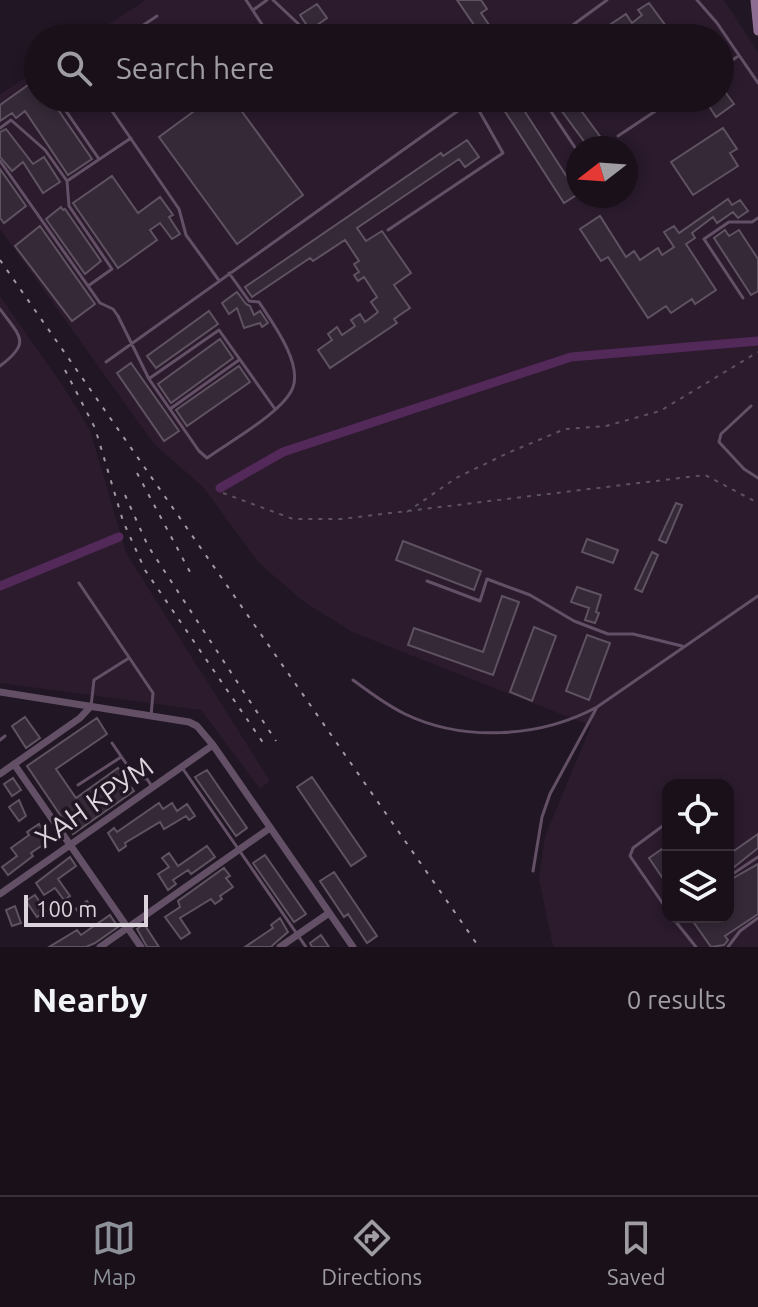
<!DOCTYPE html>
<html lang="en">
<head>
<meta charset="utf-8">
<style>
  body { margin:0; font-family:Ubuntu,sans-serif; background:#221923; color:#f1f3f6 }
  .controls { position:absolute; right:24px; bottom:24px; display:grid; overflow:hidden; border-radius:16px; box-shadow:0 4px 12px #0003 }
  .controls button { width:72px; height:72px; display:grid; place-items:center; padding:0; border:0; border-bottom:2px solid #373039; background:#19101a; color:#f1f3f6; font:40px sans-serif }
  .compass { position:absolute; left:566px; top:136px; width:72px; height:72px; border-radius:50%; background:#19101a; box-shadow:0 4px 12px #0003; rotate:253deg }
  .scale { position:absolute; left:24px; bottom:20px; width:124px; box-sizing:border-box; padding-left:8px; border:4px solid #dcd4dd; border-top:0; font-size:22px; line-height:28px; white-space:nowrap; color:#dcd4dd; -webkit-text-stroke:6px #211623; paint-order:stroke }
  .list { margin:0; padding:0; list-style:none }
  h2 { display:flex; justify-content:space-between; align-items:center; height:104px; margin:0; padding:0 32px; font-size:34px }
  h2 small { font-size:26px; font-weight:400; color:#9f9da2 }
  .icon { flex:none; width:44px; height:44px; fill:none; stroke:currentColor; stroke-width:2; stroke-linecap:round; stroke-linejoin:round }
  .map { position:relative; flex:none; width:758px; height:947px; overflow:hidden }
  .search { position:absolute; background:#19101a; box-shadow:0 4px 12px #0003; left:24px; right:24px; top:24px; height:88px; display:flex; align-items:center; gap:20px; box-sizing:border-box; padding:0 28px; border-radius:44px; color:#9f9da2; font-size:30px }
  .sheet { height:248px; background:#19101a }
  nav { display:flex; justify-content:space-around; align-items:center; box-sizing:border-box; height:112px; border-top:2px solid #373039; background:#19101a; font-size:22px; color:#9f9da2 }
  nav a { display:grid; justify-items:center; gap:4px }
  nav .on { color:#8c9099 }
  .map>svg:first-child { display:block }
  .built { fill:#2b1b2d; fill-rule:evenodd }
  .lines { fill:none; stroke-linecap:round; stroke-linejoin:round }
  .canal { stroke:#53295a; stroke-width:9 }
  .building { fill:#352937; stroke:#5f5261; stroke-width:2 }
  .path { stroke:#5d535f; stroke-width:2; stroke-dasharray:4 6; stroke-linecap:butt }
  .lane { stroke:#635066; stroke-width:3 }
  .street { stroke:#635066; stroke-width:7 }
  .secondary { stroke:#8d6e92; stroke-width:9 }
  .rail { stroke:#a299a3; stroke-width:2; stroke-dasharray:4 8; stroke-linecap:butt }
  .labels { text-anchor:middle; stroke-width:7; stroke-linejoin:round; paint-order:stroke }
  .street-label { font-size:28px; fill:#dcd4dd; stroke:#211623 }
</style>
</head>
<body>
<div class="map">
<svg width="758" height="947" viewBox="0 0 758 947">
  <rect width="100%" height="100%" fill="#211623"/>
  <path class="built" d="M 146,0 L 724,0 L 758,52 L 758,947 L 553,947 L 539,879 L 545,836 L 591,726 L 352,632 L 303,601 L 259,563 L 203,487 L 154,444 L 0,229 L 0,94 L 38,70 L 38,98 L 720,98 L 720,38 L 87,38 ZM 578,148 L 626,148 L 626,196 L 578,196 ZM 668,785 L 728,785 L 728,917 L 668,917 Z
    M 0,296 L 63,386 L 90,430 L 126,553 L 270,781 L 260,789 L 201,710 L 0,683 Z"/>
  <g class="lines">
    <path class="canal" d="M 220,488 L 283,452 L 571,357 L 758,341
      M 0,586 L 119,537"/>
  </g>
  <path class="building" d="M 457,0 L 481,0 L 487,9 L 481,13 L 498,38 L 483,38 Z
    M 649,3 L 669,30 L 676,25 L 682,32 L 674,38 L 590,38 L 626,14 L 632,23 L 642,15 L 638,10 Z
    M 317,4 L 327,18 L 310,30 L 300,15 Z
    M 38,78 L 38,98 L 50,98 L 92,159 L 68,175 L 25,111 L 16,118 L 12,113 L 0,121 L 0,105 Z
    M 720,85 L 734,104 L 716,117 L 707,103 L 714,98 L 720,98 Z
    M 212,98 L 232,98 L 303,195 L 237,244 L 159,137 Z
    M 518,101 L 567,177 L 575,172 L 578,177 L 578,194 L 564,203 L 504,110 Z
    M 574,101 L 605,143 L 598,148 L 589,148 L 561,110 Z
    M 723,128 L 737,149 L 730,153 L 738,166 L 693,195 L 671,162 Z
    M 6,129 L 33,164 L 44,157 L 60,182 L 43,193 L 23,162 L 12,171 L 0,157 L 0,132 Z
    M 467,140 L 479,157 L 465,167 L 459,159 L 357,228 L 366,241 L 382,231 L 411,273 L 394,285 L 410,308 L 394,319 L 397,323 L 330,368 L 318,350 L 332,340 L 328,334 L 337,327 L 342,335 L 355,326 L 351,320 L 360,314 L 365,322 L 378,312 L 371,302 L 377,297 L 364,277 L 358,281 L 354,275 L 359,272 L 354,264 L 359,261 L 345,240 L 313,261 L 310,258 L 252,297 L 245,287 L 441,153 L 443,156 Z
    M 0,169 L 26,206 L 4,223 L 0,218 Z
    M 112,176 L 138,213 L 160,197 L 173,215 L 169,217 L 180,234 L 172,239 L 160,223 L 150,230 L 157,240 L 118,268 L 73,203 Z
    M 728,199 L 732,205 L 740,200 L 748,211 L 738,218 L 733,212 L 717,223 L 713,217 L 692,233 L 695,238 L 686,244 L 716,290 L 695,304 L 692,299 L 671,313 L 666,306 L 648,318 L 608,257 L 601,261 L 580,229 L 600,216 L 626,257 L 634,251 L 640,260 L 658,248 L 662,255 L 674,247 L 664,232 L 674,226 L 679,233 Z
    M 61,207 L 63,210 L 65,209 L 101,261 L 85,274 L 46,219 Z
    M 40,226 L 95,304 L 72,321 L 15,246 Z
    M 725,230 L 729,236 L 739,230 L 758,259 L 758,291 L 751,295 L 714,238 Z
    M 237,292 L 246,304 L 250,306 L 254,315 L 260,311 L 268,323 L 262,327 L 260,323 L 244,328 L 237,308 L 229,314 L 222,303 Z
    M 209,311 L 218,324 L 156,368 L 147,356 Z
    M 220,339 L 233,358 L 171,403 L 158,384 Z
    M 131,363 L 179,431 L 164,441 L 117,373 Z
    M 239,366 L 250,382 L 187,426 L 176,410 Z
    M 676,503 L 682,505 L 666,543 L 659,540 Z
    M 587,539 L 618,550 L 613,563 L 582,552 Z
    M 403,541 L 481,571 L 474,590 L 396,560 Z
    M 652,552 L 658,555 L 642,592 L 635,589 Z
    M 577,587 L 601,595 L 596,612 L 599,613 L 595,623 L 585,620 L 589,608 L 571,602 Z
    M 502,596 L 519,602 L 493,675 L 408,645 L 414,628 L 483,652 Z
    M 534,627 L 556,636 L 532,701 L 510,692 Z
    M 587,635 L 610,643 L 589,700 L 566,691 Z
    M 25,717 L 40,738 L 26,748 L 12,726 Z
    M 97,718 L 107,734 L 56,769 L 76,798 L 118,768 L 134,791 L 73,834 L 27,766 Z
    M 207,770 L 247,828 L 236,836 L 195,777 Z
    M 312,777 L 366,856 L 351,866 L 297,787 Z
    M 13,778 L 21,790 L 12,796 L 4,784 Z
    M 19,800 L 26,816 L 19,821 L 9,807 Z
    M 159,803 L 163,809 L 172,803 L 177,811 L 187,804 L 195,816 L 189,820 L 186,816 L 164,829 L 160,822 L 125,843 L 126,846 L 119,851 L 108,833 L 114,828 L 117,832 Z
    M 39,824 L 50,840 L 31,853 L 33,856 L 8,875 L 2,867 L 17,856 L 11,848 L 29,835 L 27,832 Z
    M 758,834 L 758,848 L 728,872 L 728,855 Z
    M 207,846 L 215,857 L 191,874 L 188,870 L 173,880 L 176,884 L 168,890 L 158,874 L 169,867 L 162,858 L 169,853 L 178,866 Z
    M 665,847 L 668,852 L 668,886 L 649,858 Z
    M 265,855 L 306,914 L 294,922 L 253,863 Z
    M 70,857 L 76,866 L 58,879 L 70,896 L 64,900 L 55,888 L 44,895 L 36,883 Z
    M 758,864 L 758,914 L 725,936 L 728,940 L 724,945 L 711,947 L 690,917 L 728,917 L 728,881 Z
    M 224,868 L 230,876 L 226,878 L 233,887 L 220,896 L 222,899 L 215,904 L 211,899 L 180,918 L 190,933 L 181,939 L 165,917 L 180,907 L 178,901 Z
    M 334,872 L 377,936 L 367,943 L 348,914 L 344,917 L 320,881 Z
    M 35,895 L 46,911 L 37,917 L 26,901 Z
    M 87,901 L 93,909 L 82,917 L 76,909 Z
    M 15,906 L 21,923 L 12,926 L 6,910 Z
    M 110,915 L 118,927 L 95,943 L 86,947 L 49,947 L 77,930 L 81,935 Z
    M 280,918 L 288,932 L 274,944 L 271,947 L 245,947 L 273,928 L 271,925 Z
    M 144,924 L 159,947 L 147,947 L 137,929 Z
    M 321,935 L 329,947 L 312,947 L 310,943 Z"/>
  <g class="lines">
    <path class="path" d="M 223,493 L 293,519 L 341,519 L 705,475 L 758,503
      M 407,512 L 456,478 L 510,452 L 565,429 L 606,426 L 660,411 L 758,352"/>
    <path class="lane" d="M 246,0 L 271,38
      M 273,0 L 306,31
      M 697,0 L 717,23 L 758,83
      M 253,10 L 267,0
      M 124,38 L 157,16
      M 555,38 L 607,0
      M 720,68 L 737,57
      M 57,98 L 99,159
      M 103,98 L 179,209 L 186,235 L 218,279
      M 311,98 L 318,106 L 324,107 L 342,98
      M 504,98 L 506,100 L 510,98
      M 542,98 L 578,152
      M 0,128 L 11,120 L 45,150 L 67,181 L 131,138
      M 618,136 L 675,98
      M 0,161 L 100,303 L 113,309 L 118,316 L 149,379 L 199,451 L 207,458 C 229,442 285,411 293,387 C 302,362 272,322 259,302 L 249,301 L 229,273
      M 67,181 L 69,206 L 112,269 L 88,286
      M 388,230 L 503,153 L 473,100
      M 743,298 L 704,239 L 729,222 L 752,222 L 758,218
      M 0,309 C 20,337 32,342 0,366
      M 106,362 L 476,98
      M 150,378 L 219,330 L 275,409
      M 751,406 L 721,434 L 719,442 L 744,469 L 758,478
      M 170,409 L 239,360
      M 427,581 L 480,601 L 487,579 L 530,595 L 574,621 L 608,634 L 633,634 L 682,646
      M 79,583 L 153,693 L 151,716
      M 353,680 C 369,692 386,705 405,714 C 463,742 540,738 597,707 L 758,596
      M 91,706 L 94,680 L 129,658
      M 0,740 L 5,736
      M 112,743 L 136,778 L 147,779 L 151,785
      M 183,769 L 306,947
      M 78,785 L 121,757
      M 668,822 L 633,848 L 630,856 L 668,911
      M 533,871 L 542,817 L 550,794 L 596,709
      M 728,877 L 758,857
      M 672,917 L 696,947
      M 728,947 L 740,931 L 758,918"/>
    <path class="street" d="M 0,692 L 189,722 L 197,726 L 213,745 L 353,947
      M 14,764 L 141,947
      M 0,774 L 80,718 L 91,706
      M 0,894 L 213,745
      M 100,947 L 270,828
      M 280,947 L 329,913"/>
    <path class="secondary" d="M 755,0 L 758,31"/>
    <path class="rail" d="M 0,260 L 479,947
      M 65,370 L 95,428 L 123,521 L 145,570 L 266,747
      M 137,473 L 190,572
      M 125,495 L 148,546 L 276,741"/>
  </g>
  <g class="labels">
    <g class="street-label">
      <text transform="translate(94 802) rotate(-35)" y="10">ХАН КРУМ</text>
    </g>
  </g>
</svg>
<div class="controls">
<button><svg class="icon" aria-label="locate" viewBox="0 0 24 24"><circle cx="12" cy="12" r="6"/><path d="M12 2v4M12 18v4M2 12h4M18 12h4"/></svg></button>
<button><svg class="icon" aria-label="layers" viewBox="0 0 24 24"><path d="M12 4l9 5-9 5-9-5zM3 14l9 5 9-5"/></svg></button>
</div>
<svg class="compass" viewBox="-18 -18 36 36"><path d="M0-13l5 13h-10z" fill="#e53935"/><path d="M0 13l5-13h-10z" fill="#9f9da2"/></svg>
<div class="scale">100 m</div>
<div class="search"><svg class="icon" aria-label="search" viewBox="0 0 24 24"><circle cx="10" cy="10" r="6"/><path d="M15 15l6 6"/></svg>Search here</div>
</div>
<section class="sheet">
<h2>Nearby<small>0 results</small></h2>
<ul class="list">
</ul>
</section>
<nav>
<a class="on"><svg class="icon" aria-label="map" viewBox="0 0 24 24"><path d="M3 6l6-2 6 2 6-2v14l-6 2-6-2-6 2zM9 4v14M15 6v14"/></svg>Map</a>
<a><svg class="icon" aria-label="directions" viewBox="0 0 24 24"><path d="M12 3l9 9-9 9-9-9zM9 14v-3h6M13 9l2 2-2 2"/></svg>Directions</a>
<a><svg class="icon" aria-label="saved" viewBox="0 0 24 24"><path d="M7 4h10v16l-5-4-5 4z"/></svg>Saved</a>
</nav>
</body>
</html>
